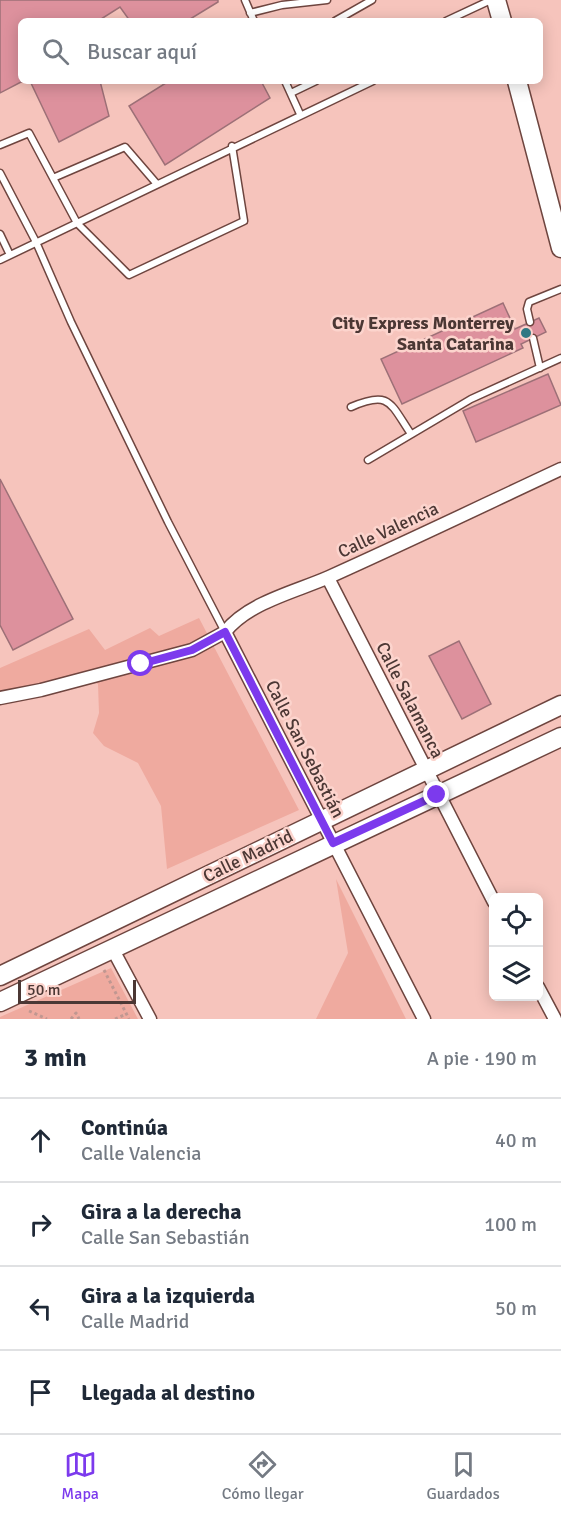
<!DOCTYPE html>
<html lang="es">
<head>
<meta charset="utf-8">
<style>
  body { margin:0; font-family:Signika,sans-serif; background:#f6f6f7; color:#1f2937 }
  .controls { position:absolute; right:18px; bottom:18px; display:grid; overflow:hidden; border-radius:9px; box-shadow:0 3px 15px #0003 }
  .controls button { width:54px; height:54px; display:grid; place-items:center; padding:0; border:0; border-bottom:2px solid #e0e1e3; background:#fff; color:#1f2937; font:30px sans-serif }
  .scale { position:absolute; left:18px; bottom:15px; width:118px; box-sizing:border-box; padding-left:6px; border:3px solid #4b3734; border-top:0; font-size:16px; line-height:21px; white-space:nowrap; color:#4b3734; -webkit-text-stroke:4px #fcd4cd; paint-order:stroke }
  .stop { position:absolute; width:18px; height:18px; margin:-14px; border:4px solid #7c3aed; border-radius:50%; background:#fff }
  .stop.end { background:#7c3aed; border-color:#fff; box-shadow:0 2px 6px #0008 }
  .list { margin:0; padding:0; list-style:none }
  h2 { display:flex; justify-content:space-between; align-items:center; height:78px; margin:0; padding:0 24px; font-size:26px }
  h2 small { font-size:20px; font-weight:400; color:#747a83 }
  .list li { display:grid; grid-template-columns:39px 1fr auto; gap:18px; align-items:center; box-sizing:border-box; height:84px; padding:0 24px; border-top:2px solid #e0e1e3 }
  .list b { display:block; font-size:22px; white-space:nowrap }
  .list p { margin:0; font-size:20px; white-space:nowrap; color:#747a83 }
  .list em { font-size:20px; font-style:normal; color:#747a83 }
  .icon { flex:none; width:33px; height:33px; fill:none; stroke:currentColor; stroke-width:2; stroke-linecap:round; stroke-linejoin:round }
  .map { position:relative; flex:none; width:561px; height:1019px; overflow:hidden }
  .search { position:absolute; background:#fff; box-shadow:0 3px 15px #0003; left:18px; right:18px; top:18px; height:66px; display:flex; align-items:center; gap:15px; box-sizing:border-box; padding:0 21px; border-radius:9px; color:#747a83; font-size:22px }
  .sheet { height:414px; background:#fff }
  nav { display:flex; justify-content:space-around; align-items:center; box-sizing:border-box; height:84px; border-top:2px solid #e0e1e3; background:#fff; font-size:16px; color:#747a83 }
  nav a { display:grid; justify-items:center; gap:3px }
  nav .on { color:#7c3aed }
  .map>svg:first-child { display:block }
  .green { fill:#efaa9f }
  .building { fill:#dd919d; stroke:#9d7077; stroke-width:1.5 }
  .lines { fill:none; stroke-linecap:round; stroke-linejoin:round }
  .lane-casing { stroke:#6e453f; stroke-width:9 }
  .street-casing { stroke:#6e453f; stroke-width:15 }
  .secondary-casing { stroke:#6e453f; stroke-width:21 }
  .path { stroke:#c09791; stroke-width:3; stroke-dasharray:3 3; stroke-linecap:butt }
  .lane { stroke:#fff; stroke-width:6 }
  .street { stroke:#fff; stroke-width:12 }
  .secondary { stroke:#fff; stroke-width:18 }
  .route { stroke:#7c3aed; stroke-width:8 }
  .poi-dot { fill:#317883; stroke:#fcd4cd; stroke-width:2 }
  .labels { text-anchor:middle; stroke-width:5; stroke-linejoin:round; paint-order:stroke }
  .poi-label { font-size:18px; font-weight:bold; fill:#4b3734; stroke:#fcd4cd; text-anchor:end }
  .street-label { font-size:18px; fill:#4b3734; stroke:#fcd4cd }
</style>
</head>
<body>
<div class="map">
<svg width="561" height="1019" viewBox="0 0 561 1019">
  <rect width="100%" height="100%" fill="#f6c4bc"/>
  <path class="green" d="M 199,618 L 299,810 L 167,869 L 161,806 L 138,763 L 104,746 L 93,733 L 99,713 L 98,684 L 83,675 L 0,699 L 0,668 L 89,629 L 105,650 L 150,628 L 159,636 Z
    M 336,879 L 406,1019 L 316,1019 L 348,953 Z
    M 111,968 L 138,1019 L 0,1019 L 0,1017 Z"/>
  <path class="building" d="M 0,0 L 218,0 L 218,2 L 187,21 L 130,21 L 120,7 L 98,21 L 21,21 L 23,81 L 0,93 Z
    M 30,81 L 100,81 L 109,116 L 59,142 Z
    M 169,81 L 261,81 L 270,98 L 165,165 L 129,106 Z
    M 503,303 L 515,329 L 539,318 L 546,332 L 521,344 L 523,348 L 402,404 L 381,359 Z
    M 548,374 L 561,405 L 476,442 L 463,411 Z
    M 0,479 L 73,619 L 13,650 L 0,625 Z
    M 459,641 L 491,704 L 462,719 L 429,656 Z"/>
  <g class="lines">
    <defs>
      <path id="lane" d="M 245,0 L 254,21
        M 250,13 L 282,5 L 327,0
        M 335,21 L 372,0
        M 446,21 L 491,0
        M 285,81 L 300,114
        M 291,93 L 316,81
        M 0,145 L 29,133 L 77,223 L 129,275 L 244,221 L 232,146
        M 0,173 L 36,242 L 71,322 L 168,522 L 225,632
        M 53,178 L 125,147 L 156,183
        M 0,234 L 10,255
        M 0,260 L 373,81
        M 530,322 L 527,309 L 529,302 L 561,289
        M 533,338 L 540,368
        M 351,407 C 390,390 390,403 411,434
        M 368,460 L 471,399 L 561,358"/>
      <path id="street" d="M 328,578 L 494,902
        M 0,698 L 41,690 L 192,650 L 225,632
        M 112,948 L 150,1019
        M 538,987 L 555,1019
        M 424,1019 L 225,632 C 249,602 295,592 329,577 C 407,542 484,505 561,469"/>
      <path id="secondary" d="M 496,0 L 502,21
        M 517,81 L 561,248
        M 0,976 L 561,705
        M 0,1002 L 561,737"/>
    </defs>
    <use href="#lane" class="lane-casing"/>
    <use href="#street" class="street-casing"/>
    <use href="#secondary" class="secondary-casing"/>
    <path class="path" d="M 104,970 L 129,1019
      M 29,1011 L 47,1019
      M 71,1019 L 76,1013 L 79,1019
      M 115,1019 L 126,1014"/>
    <use href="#lane" class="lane"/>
    <use href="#street" class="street"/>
    <use href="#secondary" class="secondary"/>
  </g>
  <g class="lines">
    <path class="route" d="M 141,664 L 192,650 L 225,632 L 333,843 L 437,795"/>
  </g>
  <circle class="poi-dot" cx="526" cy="333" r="6"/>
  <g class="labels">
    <g class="poi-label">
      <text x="514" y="329">City Express Monterrey<tspan x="514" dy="21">Santa Catarina</tspan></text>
    </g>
    <g class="street-label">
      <text transform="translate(388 530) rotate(-25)" y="6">Calle Valencia</text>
      <text transform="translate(410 700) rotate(63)" y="6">Calle Salamanca</text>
      <text transform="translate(305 749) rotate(63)" y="6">Calle San Sebastián</text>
      <text transform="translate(248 856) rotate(-26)" y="6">Calle Madrid</text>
    </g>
  </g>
</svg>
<div class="controls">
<button><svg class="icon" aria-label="locate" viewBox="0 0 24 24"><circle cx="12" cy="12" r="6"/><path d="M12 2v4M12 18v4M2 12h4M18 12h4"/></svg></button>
<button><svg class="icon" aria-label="layers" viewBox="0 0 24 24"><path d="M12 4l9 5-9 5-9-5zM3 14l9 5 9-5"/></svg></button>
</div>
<div class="scale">50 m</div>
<div class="stop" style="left:141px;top:664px"></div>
<div class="stop end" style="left:437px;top:795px"></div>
<div class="search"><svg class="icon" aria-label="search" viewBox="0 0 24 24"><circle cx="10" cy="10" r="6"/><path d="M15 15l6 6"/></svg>Buscar aquí</div>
</div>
<section class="sheet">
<h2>3 min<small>A pie · 190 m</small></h2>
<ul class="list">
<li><svg class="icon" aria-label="ahead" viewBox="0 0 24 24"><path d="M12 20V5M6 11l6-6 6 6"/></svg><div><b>Continúa</b><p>Calle Valencia</p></div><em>40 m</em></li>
<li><svg class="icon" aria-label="right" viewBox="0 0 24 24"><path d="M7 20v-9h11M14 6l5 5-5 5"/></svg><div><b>Gira a la derecha</b><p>Calle San Sebastián</p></div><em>100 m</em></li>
<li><svg class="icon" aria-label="left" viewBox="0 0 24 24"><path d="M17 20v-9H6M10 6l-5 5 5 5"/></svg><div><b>Gira a la izquierda</b><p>Calle Madrid</p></div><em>50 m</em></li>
<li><svg class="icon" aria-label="arrive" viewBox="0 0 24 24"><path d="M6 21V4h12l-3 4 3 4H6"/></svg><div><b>Llegada al destino</b></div></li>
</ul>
</section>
<nav>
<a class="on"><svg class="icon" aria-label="map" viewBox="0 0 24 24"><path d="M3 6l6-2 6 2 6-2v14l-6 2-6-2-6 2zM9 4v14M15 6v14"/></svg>Mapa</a>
<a><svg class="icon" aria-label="directions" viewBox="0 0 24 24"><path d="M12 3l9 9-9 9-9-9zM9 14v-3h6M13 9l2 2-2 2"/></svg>Cómo llegar</a>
<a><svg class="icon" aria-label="saved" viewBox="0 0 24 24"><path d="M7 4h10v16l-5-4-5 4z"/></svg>Guardados</a>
</nav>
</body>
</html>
